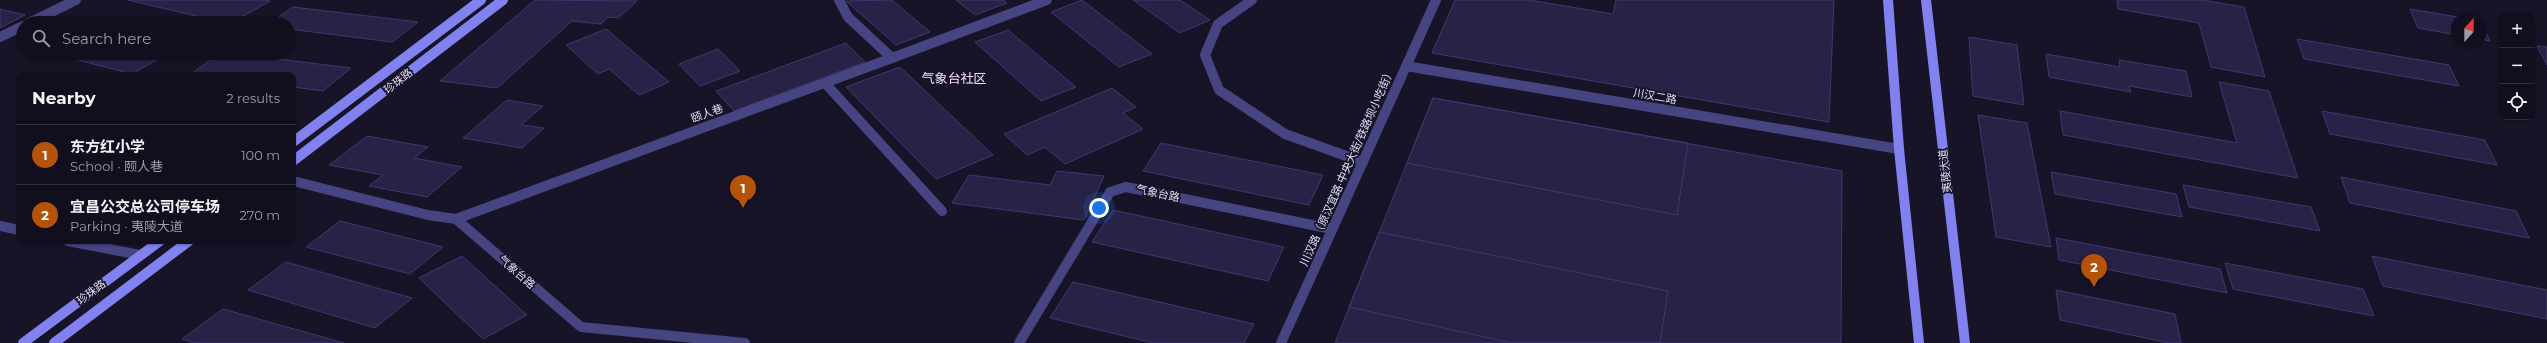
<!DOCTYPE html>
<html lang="en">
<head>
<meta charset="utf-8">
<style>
  body { margin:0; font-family:Montserrat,"Noto Sans SC",sans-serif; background:#1e1d2b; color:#f1f3f6 }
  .controls { position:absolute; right:12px; top:12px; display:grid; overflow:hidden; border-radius:8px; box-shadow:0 1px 3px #0004 }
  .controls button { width:36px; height:36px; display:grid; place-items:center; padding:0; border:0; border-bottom:1px solid #302f3c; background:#110f1e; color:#f1f3f6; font:20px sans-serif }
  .compass { position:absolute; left:2451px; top:12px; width:36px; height:36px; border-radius:50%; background:#110f1e; box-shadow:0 1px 3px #0004; rotate:21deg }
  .you { position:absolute; left:1099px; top:208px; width:14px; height:14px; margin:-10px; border:3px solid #fff; border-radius:50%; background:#1a73e8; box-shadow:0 0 0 6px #1a73e833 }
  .badge { display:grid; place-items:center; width:26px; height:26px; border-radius:50%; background:#b45309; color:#fff; font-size:13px; font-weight:700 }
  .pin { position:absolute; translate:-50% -33px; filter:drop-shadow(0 1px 2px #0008) }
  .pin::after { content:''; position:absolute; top:21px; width:14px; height:12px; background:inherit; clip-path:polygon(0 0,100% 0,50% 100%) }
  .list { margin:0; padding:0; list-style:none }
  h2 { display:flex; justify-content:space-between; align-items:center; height:52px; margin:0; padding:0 16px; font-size:17px }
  h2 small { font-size:13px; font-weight:400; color:#9c9ca4 }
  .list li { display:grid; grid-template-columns:26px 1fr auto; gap:12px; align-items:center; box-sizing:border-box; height:60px; padding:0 16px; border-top:1px solid #302f3c }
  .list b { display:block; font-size:15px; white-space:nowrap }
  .list p { margin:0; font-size:13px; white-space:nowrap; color:#9c9ca4 }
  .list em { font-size:13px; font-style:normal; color:#9c9ca4 }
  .icon { flex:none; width:22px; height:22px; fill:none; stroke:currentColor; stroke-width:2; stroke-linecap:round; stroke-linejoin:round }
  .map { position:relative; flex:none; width:2547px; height:343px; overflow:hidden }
  .search { position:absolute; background:#110f1e; box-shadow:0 1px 3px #0004; left:16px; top:16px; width:280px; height:44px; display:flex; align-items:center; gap:10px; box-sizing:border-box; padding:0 14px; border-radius:22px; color:#9c9ca4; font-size:15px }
  .panel { position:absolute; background:#110f1e; box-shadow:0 1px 3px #0004; left:16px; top:72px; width:280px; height:172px; border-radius:8px }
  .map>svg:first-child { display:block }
  .building { fill:#292247; stroke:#413770 }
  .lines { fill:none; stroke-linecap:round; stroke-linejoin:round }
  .service { stroke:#464481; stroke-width:10 }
  .minor { stroke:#464481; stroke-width:10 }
  .tertiary { stroke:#464481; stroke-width:10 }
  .secondary { stroke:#8281f0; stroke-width:10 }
  .labels { text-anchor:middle; stroke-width:3.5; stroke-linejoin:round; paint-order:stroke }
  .street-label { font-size:11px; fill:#e1dffb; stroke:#171428 }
  .quarter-label { font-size:13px; fill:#fbe0f2; stroke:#171428 }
</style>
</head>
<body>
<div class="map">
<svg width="2547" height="343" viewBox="0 0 2547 343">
  <rect width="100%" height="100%" fill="#171428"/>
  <path class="building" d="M 128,0 L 267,0 L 270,1 L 231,23 L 226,23 Z
    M 535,0 L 637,1 L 618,18 L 608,17 L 601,24 L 572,21 L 497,88 L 440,81 Z
    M 892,0 L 930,32 L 896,45 L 846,1 Z
    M 956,0 L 1003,0 L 1007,3 L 975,15 Z
    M 1082,0 L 1152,54 L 1119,67 L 1051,12 Z
    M 1133,0 L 1180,0 L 1210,20 L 1180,33 Z
    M 1455,0 L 1529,0 L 1613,14 L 1616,0 L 1834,0 L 1829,122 L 1432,53 Z
    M 2117,0 L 2202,0 L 2244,7 L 2265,77 L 2211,67 L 2199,23 L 2118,9 Z
    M 293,7 L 418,22 L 392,42 L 289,29 L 289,23 L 270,23 Z
    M 0,9 L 25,15 L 0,28 Z
    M 2410,9 L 2464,18 L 2457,18 L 2457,35 L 2418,28 Z
    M 2481,22 L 2490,41 L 2481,39 Z
    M 606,29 L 669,82 L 639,95 L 609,69 L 598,74 L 566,45 Z
    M 1008,30 L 1076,87 L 1041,101 L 975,42 Z
    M 1969,37 L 2017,45 L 2024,105 L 1973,96 Z
    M 2297,39 L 2449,65 L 2459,86 L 2304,59 Z
    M 846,43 L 865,62 L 734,111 L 716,91 Z
    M 2537,46 L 2547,47 L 2547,65 Z
    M 718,49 L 740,71 L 700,86 L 679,64 Z
    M 51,53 L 168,53 L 132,74 Z
    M 220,53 L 230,53 L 351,68 L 323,91 L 293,87 L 293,75 L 191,74 Z
    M 2046,54 L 2120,67 L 2119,60 L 2186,71 L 2192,97 L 2129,86 L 2131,92 L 2049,77 Z
    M 900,67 L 993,155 L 936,179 L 846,87 Z
    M 2219,82 L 2269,91 L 2298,178 L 2063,135 L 2060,111 L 2237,143 Z
    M 1112,88 L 1136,107 L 1123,113 L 1143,129 L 1065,164 L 1045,147 L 1027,155 L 1004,134 Z
    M 1433,98 L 1842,171 L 1841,343 L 1335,343 Z
    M 1433,98 L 1688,143 L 1677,215 L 1407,163 Z
    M 507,100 L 543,106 L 521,125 L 544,128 L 522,148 L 463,138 Z
    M 2322,111 L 2485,140 L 2497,165 L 2330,134 Z
    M 1978,115 L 2027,123 L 2051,247 L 1996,237 Z
    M 367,136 L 428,147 L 414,158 L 462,167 L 427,197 L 369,186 L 383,175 L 329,165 Z
    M 1161,143 L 1323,175 L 1309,205 L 1143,171 Z
    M 1057,171 L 1104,176 L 1084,220 L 952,203 L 969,175 L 1050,185 Z
    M 2051,172 L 2176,194 L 2182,217 L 2055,194 Z
    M 2341,177 L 2516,211 L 2529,238 L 2350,203 Z
    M 2183,185 L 2311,207 L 2320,231 L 2189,207 Z
    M 1113,210 L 1284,247 L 1268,281 L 1092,242 Z
    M 340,221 L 443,247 L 410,274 L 306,247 Z
    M 1379,232 L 1668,291 L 1660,343 L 1512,343 L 1349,307 Z
    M 2056,238 L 2220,269 L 2227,293 L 2059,260 Z
    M 462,256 L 527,315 L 483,339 L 419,278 Z
    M 2372,256 L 2547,290 L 2547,319 L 2383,286 Z
    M 286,262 L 412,298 L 375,328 L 248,290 Z
    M 2225,263 L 2363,289 L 2374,316 L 2233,289 Z
    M 1073,282 L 1254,324 L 1244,343 L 1153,343 L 1050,318 Z
    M 2056,290 L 2175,314 L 2181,343 L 2169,343 L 2060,320 Z
    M 223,309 L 344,343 L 195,343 L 182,339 Z"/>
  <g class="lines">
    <path class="service" d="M 839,0 L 848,17 L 892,58 L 1047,0
      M 1252,0 L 1218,24 L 1205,55 L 1219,90 L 1285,134 L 1363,162
      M 29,23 L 76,0
      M 0,37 L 23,26
      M 825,83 L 942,211"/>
    <path class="minor" d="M 1406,66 L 1899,149
      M 293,181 L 428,215 L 456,219 L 581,327 L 745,343
      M 456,219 L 892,58
      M 1019,343 L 1110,192 L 1126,187 L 1332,229
      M 1281,343 L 1436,0"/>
    <path class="tertiary" d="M 0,226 L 19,230
      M 68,241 L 140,255"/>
    <path class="secondary" d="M 1888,0 L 1899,149 L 1919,343
      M 1926,0 L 1965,343
      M 293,142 L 481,0
      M 293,161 L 503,0
      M 23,343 L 160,241
      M 54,343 L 189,241"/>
  </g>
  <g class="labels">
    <g class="street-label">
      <text transform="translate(398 81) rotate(-38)" y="4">珍珠路</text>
      <text transform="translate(1655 96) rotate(10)" y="4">川汉二路</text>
      <text transform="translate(707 113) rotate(-20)" y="4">颐人巷</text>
      <text transform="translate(1347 167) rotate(-66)" y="4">川汉路（原汉宜路·中央大街/铁路坝小吃街）</text>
      <text transform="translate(1945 171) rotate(-96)" y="4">夷陵大道</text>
      <text transform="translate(1158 193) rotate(12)" y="4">气象台路</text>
      <text transform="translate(517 272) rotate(41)" y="4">气象台路</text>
      <text transform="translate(91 292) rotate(-37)" y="4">珍珠路</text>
    </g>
    <g class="quarter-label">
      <text x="954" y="83">气象台社区</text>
    </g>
  </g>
</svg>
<div class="controls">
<button>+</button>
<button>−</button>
<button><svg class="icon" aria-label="locate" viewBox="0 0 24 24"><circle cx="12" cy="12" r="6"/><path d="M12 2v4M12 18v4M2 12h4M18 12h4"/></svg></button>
</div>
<svg class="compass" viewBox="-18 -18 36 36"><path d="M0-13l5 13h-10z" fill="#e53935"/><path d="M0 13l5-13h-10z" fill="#9c9ca4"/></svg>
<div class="you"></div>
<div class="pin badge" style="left:743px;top:208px">1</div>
<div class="pin badge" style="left:2094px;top:287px">2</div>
<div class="search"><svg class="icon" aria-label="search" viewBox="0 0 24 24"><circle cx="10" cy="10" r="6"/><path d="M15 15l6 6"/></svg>Search here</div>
<section class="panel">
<h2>Nearby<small>2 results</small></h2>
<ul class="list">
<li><span class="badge">1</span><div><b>东方红小学</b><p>School · 颐人巷</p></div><em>100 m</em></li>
<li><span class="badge">2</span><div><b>宜昌公交总公司停车场</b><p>Parking · 夷陵大道</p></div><em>270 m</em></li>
</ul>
</section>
</div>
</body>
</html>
